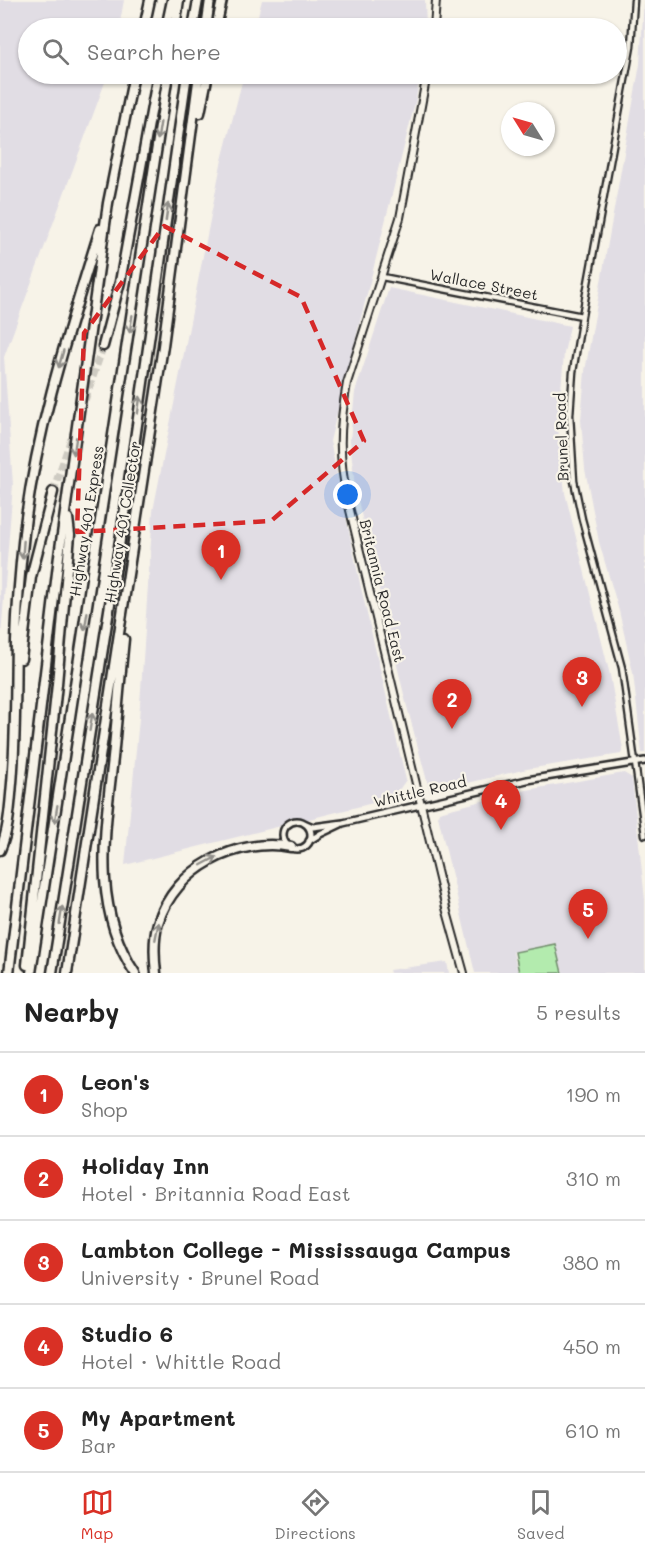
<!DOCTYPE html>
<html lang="en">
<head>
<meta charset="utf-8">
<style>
  body { margin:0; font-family:Mali,sans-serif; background:#f6f6f6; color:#222 }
  .compass { position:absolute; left:501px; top:102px; width:54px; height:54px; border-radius:50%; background:#fff; box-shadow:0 2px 4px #0004; rotate:307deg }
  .you { position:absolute; left:348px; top:495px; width:21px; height:21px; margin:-15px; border:4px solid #fff; border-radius:50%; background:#1a73e8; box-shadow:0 0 0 9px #1a73e833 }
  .badge { display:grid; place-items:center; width:39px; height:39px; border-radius:50%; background:#d93025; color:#fff; font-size:20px; font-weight:700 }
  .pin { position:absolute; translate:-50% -50px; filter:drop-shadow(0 2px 3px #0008) }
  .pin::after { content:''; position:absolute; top:32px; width:21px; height:18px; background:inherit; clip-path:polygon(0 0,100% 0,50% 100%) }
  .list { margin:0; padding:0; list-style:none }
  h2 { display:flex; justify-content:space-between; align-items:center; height:78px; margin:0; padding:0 24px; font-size:26px }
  h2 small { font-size:20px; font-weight:400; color:#767676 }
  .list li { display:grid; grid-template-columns:39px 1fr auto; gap:18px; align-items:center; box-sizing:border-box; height:84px; padding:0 24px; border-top:2px solid #e0e0e0 }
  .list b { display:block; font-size:22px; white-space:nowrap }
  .list p { margin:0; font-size:20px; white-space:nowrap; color:#767676 }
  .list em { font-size:20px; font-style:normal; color:#767676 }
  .icon { flex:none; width:33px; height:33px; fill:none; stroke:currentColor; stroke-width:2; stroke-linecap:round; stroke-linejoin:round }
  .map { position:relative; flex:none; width:645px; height:973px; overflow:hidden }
  .search { position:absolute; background:#fff; box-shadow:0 2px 4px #0004; left:18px; right:18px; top:18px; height:66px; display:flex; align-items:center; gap:15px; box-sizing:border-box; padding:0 21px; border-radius:33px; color:#767676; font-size:22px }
  .sheet { height:498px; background:#fff }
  nav { display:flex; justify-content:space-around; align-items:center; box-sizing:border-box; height:84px; border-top:2px solid #e0e0e0; background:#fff; font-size:16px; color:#767676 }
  nav a { display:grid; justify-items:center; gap:3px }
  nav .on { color:#d93025 }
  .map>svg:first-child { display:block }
  .built { fill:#e1dde4 }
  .green { fill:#b3ebae; stroke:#6f8b6c; stroke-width:1.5 }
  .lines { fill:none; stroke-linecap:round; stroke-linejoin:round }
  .motorway-tunnel { stroke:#cecbc2; stroke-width:8; stroke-dasharray:8 4; stroke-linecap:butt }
  .minor-casing { stroke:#2b2b2b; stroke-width:9 }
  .tertiary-casing { stroke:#2b2b2b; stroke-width:10 }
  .secondary-casing { stroke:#2b2b2b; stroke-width:10 }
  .motorway-casing { stroke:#2b2b2b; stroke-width:13 }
  .minor { stroke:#f7f3e8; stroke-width:4.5 }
  .tertiary { stroke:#f7f3e8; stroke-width:5 }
  .secondary { stroke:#f7f3e8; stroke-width:6 }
  .motorway { stroke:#f7f3e8; stroke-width:8 }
  .oneway { stroke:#918f8a }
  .marked { fill:none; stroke:#d62828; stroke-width:4.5; stroke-dasharray:12 8; stroke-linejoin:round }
  .labels { text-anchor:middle; stroke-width:4.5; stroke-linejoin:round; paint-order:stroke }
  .street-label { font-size:15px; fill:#2b2b2b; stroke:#f7f3e8 }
</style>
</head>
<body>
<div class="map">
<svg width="645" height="973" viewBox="0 0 645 973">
  <rect width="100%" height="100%" fill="#f7f3e8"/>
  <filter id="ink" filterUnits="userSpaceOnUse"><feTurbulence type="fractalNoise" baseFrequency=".0167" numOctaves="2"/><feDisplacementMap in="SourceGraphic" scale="12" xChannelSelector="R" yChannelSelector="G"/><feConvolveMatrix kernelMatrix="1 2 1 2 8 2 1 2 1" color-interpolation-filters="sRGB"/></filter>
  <g filter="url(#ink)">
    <path class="built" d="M 0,0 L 124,0 L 119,28 L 28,28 L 28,74 L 108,74 L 4,357 L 13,485 L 0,648 Z
      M 262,0 L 425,0 L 426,28 L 255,28 Z
      M 644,0 L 645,0 L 645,753 L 642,753 L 633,673 L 619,611 L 599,542 L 585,469 L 581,420 L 585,371 L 640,64 Z
      M 244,74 L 420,74 L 416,99 L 330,441 L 361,588 L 406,780 L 393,798 L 125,865 L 139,719 L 153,511 L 221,164 Z
      M 389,288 L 570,326 L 564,353 L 558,428 L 565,493 L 610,675 L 623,749 L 621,754 L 527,769 L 430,792 L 406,703 L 355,488 L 350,440 L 355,392 Z
      M 624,773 L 632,778 L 645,900 L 645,973 L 563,973 L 555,943 L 513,952 L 518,973 L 475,973 L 438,816 L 439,812 L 521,791 Z
      M 447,962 L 449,973 L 390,973 L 389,970 Z"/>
    <path class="green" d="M 555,944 L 562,973 L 519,973 L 515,952 Z"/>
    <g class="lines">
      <path class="motorway-tunnel" d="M 81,411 L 103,346
        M 53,492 L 74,431"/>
      <defs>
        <path id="minor" d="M 634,0 L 631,47 L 582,316 L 573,372 L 570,415 L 574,481 L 582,519 L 622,668 L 645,835
          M 382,277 L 582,316"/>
        <path id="tertiary" d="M283 835a14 14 0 1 1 28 0a14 14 0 1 1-28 0Z
          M 304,823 L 313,827 L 343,823 L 527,780 L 645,761
          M 309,841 L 320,834 L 341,824"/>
        <path id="secondary" d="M 434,28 L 436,0
          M 427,74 L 400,218 L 347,383 C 339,428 338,457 348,502 L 446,908 L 464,973"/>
        <path id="motorway" d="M 144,28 L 150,0
          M 166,28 L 172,0
          M 175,28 L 179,0
          M 193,28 L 198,0
          M 206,28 L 210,0
          M 216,28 L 222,0
          M 200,113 L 208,74
          M 103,346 L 120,282 L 158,74
          M 124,639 C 120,678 117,718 113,758 C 105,832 91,907 135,973
          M 21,659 L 31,577 L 53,492
          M 0,850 C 9,830 10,805 12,783 C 16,736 15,689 16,642 C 17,606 20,569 24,533 C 36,429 69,329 100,229
          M 27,965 L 57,684 L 70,535 L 68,518
          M 9,973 L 59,556 L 91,325 L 108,203 L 134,74
          M 31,973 L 168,74
          M 52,973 L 126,502 L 187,74
          M 67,973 L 163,346 L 199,74
          M 156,973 C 154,956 153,939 158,923 C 175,868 237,837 291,847"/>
      </defs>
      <use href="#minor" class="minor-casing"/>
      <use href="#tertiary" class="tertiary-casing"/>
      <use href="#secondary" class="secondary-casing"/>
      <use href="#motorway" class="motorway-casing"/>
      <use href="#minor" class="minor"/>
      <use href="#tertiary" class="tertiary"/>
      <use href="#secondary" class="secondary"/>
      <use href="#motorway" class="motorway"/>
    </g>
    <defs><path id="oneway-shaft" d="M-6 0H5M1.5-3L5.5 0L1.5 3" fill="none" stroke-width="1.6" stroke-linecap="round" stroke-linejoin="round" transform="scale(1.5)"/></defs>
    <g class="oneway">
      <use href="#oneway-shaft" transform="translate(159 131) rotate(99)"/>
      <use href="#oneway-shaft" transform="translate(167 212) rotate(-82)"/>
      <use href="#oneway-shaft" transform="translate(131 324) rotate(99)"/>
      <use href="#oneway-shaft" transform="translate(61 359) rotate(106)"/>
      <use href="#oneway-shaft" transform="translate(139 405) rotate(-82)"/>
      <use href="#oneway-shaft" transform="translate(75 446) rotate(98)"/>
      <use href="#oneway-shaft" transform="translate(23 550) rotate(94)"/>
      <use href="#oneway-shaft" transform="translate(86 621) rotate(99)"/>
      <use href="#oneway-shaft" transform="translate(91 722) rotate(-81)"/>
      <use href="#oneway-shaft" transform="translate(56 814) rotate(99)"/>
      <use href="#oneway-shaft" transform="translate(209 861) rotate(-28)"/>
      <use href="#oneway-shaft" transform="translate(61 915) rotate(-81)"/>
      <use href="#oneway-shaft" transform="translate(157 931) rotate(-79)"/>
    </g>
  </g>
  <path class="marked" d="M 164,226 L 301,297 L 364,441 L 271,521 L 77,532 L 84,333 Z"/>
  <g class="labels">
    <g class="street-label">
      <text transform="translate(484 285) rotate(11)" y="5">Wallace Street</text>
      <text transform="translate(562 437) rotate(-92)" y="5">Brunel Road</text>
      <text transform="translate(87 521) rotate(-81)" y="5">Highway 401 Express</text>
      <text transform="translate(123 522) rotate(-81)" y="5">Highway 401 Collector</text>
      <text transform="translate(382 591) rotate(76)" y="5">Britannia Road East</text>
      <text transform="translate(420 792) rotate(-13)" y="5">Whittle Road</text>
    </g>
  </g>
</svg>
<svg class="compass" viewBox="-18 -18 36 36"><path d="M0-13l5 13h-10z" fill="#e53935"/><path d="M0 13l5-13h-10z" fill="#767676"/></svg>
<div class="you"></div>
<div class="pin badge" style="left:221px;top:580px">1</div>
<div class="pin badge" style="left:452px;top:729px">2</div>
<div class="pin badge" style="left:582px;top:707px">3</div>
<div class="pin badge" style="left:501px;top:830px">4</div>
<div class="pin badge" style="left:588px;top:939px">5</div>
<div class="search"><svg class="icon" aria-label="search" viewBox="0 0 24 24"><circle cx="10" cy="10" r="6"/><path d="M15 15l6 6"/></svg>Search here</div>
</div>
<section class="sheet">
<h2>Nearby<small>5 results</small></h2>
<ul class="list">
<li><span class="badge">1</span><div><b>Leon's</b><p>Shop</p></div><em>190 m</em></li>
<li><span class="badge">2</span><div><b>Holiday Inn</b><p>Hotel · Britannia Road East</p></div><em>310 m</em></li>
<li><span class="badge">3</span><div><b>Lambton College - Mississauga Campus</b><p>University · Brunel Road</p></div><em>380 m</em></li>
<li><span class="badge">4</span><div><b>Studio 6</b><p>Hotel · Whittle Road</p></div><em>450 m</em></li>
<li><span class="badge">5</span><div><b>My Apartment</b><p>Bar</p></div><em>610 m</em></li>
</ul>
</section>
<nav>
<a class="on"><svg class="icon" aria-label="map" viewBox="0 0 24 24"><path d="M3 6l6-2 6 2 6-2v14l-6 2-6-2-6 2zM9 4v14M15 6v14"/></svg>Map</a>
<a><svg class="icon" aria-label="directions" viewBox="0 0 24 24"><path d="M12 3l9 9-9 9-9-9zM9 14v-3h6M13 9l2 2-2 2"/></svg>Directions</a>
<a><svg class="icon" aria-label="saved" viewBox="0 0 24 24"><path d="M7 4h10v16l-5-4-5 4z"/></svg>Saved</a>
</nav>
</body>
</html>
